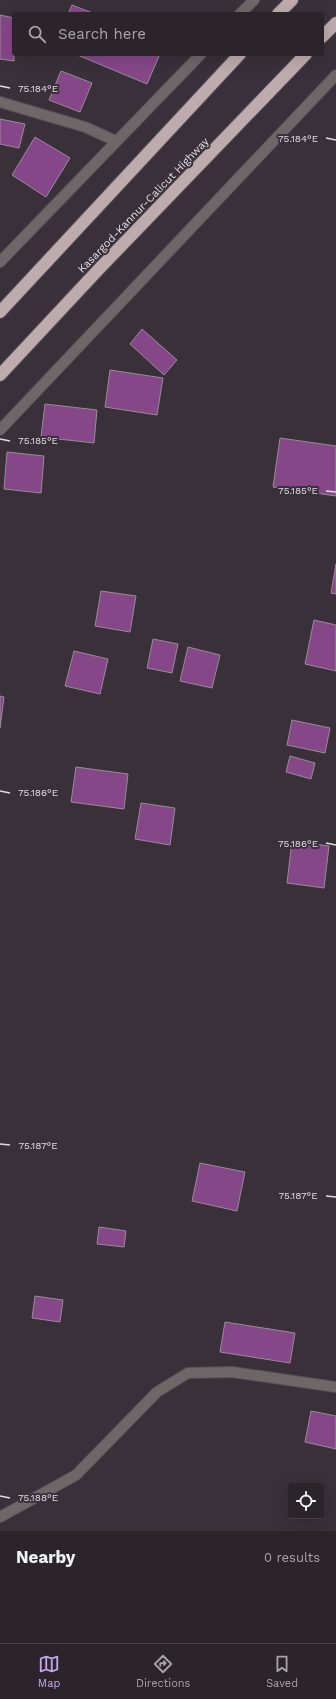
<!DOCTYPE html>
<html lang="en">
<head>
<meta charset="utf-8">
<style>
  body { margin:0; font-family:"Work Sans",sans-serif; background:#332c33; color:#f1f3f6 }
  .controls { position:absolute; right:12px; bottom:12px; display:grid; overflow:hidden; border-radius:4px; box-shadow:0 4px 16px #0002 }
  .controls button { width:36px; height:36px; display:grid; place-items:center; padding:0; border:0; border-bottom:1px solid #474147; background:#2b242b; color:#f1f3f6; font:20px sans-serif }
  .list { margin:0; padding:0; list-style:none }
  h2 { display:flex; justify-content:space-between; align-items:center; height:52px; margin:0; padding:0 16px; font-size:17px }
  h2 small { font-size:13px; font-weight:400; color:#a6a4a9 }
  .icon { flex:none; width:22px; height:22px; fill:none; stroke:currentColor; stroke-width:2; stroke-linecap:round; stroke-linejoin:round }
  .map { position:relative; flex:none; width:336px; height:1531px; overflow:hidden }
  .search { position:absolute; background:#2b242b; box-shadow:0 4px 16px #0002; left:12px; right:12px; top:12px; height:44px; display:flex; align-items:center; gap:10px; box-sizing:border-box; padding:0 14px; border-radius:4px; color:#a6a4a9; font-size:15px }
  .sheet { height:112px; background:#2b242b }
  nav { display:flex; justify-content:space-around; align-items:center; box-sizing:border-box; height:56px; border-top:1px solid #474147; background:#2b242b; font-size:11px; color:#a6a4a9 }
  nav a { display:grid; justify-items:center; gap:2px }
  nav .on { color:#c7a6ef }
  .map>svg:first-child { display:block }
  .building { fill:#854787; stroke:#988c98 }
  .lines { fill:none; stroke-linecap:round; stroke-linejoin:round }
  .minor-casing { stroke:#574f57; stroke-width:12 }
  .highway-casing { stroke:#574f57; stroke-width:14 }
  .minor { stroke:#6e6667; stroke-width:10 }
  .highway { stroke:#bdabad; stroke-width:12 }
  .ticks { fill:none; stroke:#e1dbe1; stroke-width:1.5 }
  .labels { text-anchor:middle; stroke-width:4; stroke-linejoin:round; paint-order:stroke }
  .street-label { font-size:11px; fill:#e1dbe1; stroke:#393039 }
  .ticks-label { font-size:10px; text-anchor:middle; fill:#e1dbe1; stroke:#393039; stroke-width:4; stroke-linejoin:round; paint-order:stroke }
</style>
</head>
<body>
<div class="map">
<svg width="336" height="1531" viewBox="0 0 336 1531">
  <rect width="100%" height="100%" fill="#393039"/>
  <path class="building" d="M 72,5 L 95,14 L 68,14 Z
    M 0,15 L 14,18 L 14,61 L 0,59 Z
    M 75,54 L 160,54 L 147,84 Z
    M 61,71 L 92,83 L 80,112 L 49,100 Z
    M 0,119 L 25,124 L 19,148 L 0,144 Z
    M 35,137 L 70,158 L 46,197 L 12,175 Z
    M 142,329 L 177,360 L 164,375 L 130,344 Z
    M 110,370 L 163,378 L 157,415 L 105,407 Z
    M 45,404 L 97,410 L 94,443 L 41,437 Z
    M 280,438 L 336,446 L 336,496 L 273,487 Z
    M 7,452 L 44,456 L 41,493 L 4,489 Z
    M 336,564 L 336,594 L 331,593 Z
    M 101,591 L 136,596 L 130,632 L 95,626 Z
    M 314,620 L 336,625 L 336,671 L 305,664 Z
    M 153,639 L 178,644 L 172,673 L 147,668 Z
    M 188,647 L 220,655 L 212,688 L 180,681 Z
    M 74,651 L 108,659 L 100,694 L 65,686 Z
    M 0,696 L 4,697 L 0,728 Z
    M 292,720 L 330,728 L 325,753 L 287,745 Z
    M 290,756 L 315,763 L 311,779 L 286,772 Z
    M 76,767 L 128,774 L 124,809 L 71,802 Z
    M 141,803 L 175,808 L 170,845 L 135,839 Z
    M 292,841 L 329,846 L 324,888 L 287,883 Z
    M 200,1163 L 245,1172 L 237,1211 L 192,1201 Z
    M 99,1227 L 126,1231 L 124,1247 L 97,1244 Z
    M 35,1296 L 63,1300 L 60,1322 L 32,1318 Z
    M 225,1322 L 295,1333 L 290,1363 L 220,1352 Z
    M 311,1411 L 336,1416 L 336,1449 L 305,1442 Z"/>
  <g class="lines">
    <defs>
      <path id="minor" d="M 240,14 L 254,0
        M 0,102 L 85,127 L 116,141
        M 0,262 L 201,54
        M 0,430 L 336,75
        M 0,1517 L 76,1475 L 157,1392 L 188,1373 L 232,1372 L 336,1387"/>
      <path id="highway" d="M 278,14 L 292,0
        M 322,37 L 336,23
        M 0,312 L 240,54
        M 0,375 L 98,270 L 306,54"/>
    </defs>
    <use href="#minor" class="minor-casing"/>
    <use href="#highway" class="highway-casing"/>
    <use href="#minor" class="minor"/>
    <use href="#highway" class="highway"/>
  </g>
  <path class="ticks" d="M 0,86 L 10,88M 326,138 L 336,140M 0,439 L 10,441M 326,491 L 336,492M 0,791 L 10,793M 326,843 L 336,845M 0,1144 L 10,1145M 326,1196 L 336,1197M 0,1496 L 10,1498"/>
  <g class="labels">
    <g class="street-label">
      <text transform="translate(143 205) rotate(-46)" y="4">Kasargod-Kannur-Calicut Highway</text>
    </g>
  </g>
  <g class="ticks-label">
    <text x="38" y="92">75.184°E</text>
    <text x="298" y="142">75.184°E</text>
    <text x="38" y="444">75.185°E</text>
    <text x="298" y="494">75.185°E</text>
    <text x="38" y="796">75.186°E</text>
    <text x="298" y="847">75.186°E</text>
    <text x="38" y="1149">75.187°E</text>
    <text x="298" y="1199">75.187°E</text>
    <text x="38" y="1501">75.188°E</text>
  </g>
</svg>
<div class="controls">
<button><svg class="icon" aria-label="locate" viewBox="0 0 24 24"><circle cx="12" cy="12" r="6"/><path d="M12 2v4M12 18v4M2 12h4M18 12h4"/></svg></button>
</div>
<div class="search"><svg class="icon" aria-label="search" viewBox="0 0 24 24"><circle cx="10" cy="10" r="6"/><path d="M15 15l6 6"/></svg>Search here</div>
</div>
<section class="sheet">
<h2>Nearby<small>0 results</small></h2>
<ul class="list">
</ul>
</section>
<nav>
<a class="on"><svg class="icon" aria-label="map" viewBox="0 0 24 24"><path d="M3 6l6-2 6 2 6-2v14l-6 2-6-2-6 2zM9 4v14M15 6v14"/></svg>Map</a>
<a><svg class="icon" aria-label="directions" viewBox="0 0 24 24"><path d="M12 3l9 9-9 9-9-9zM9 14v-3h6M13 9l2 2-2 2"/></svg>Directions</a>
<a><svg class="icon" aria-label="saved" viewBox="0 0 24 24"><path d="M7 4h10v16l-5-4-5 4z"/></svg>Saved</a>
</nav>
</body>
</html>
